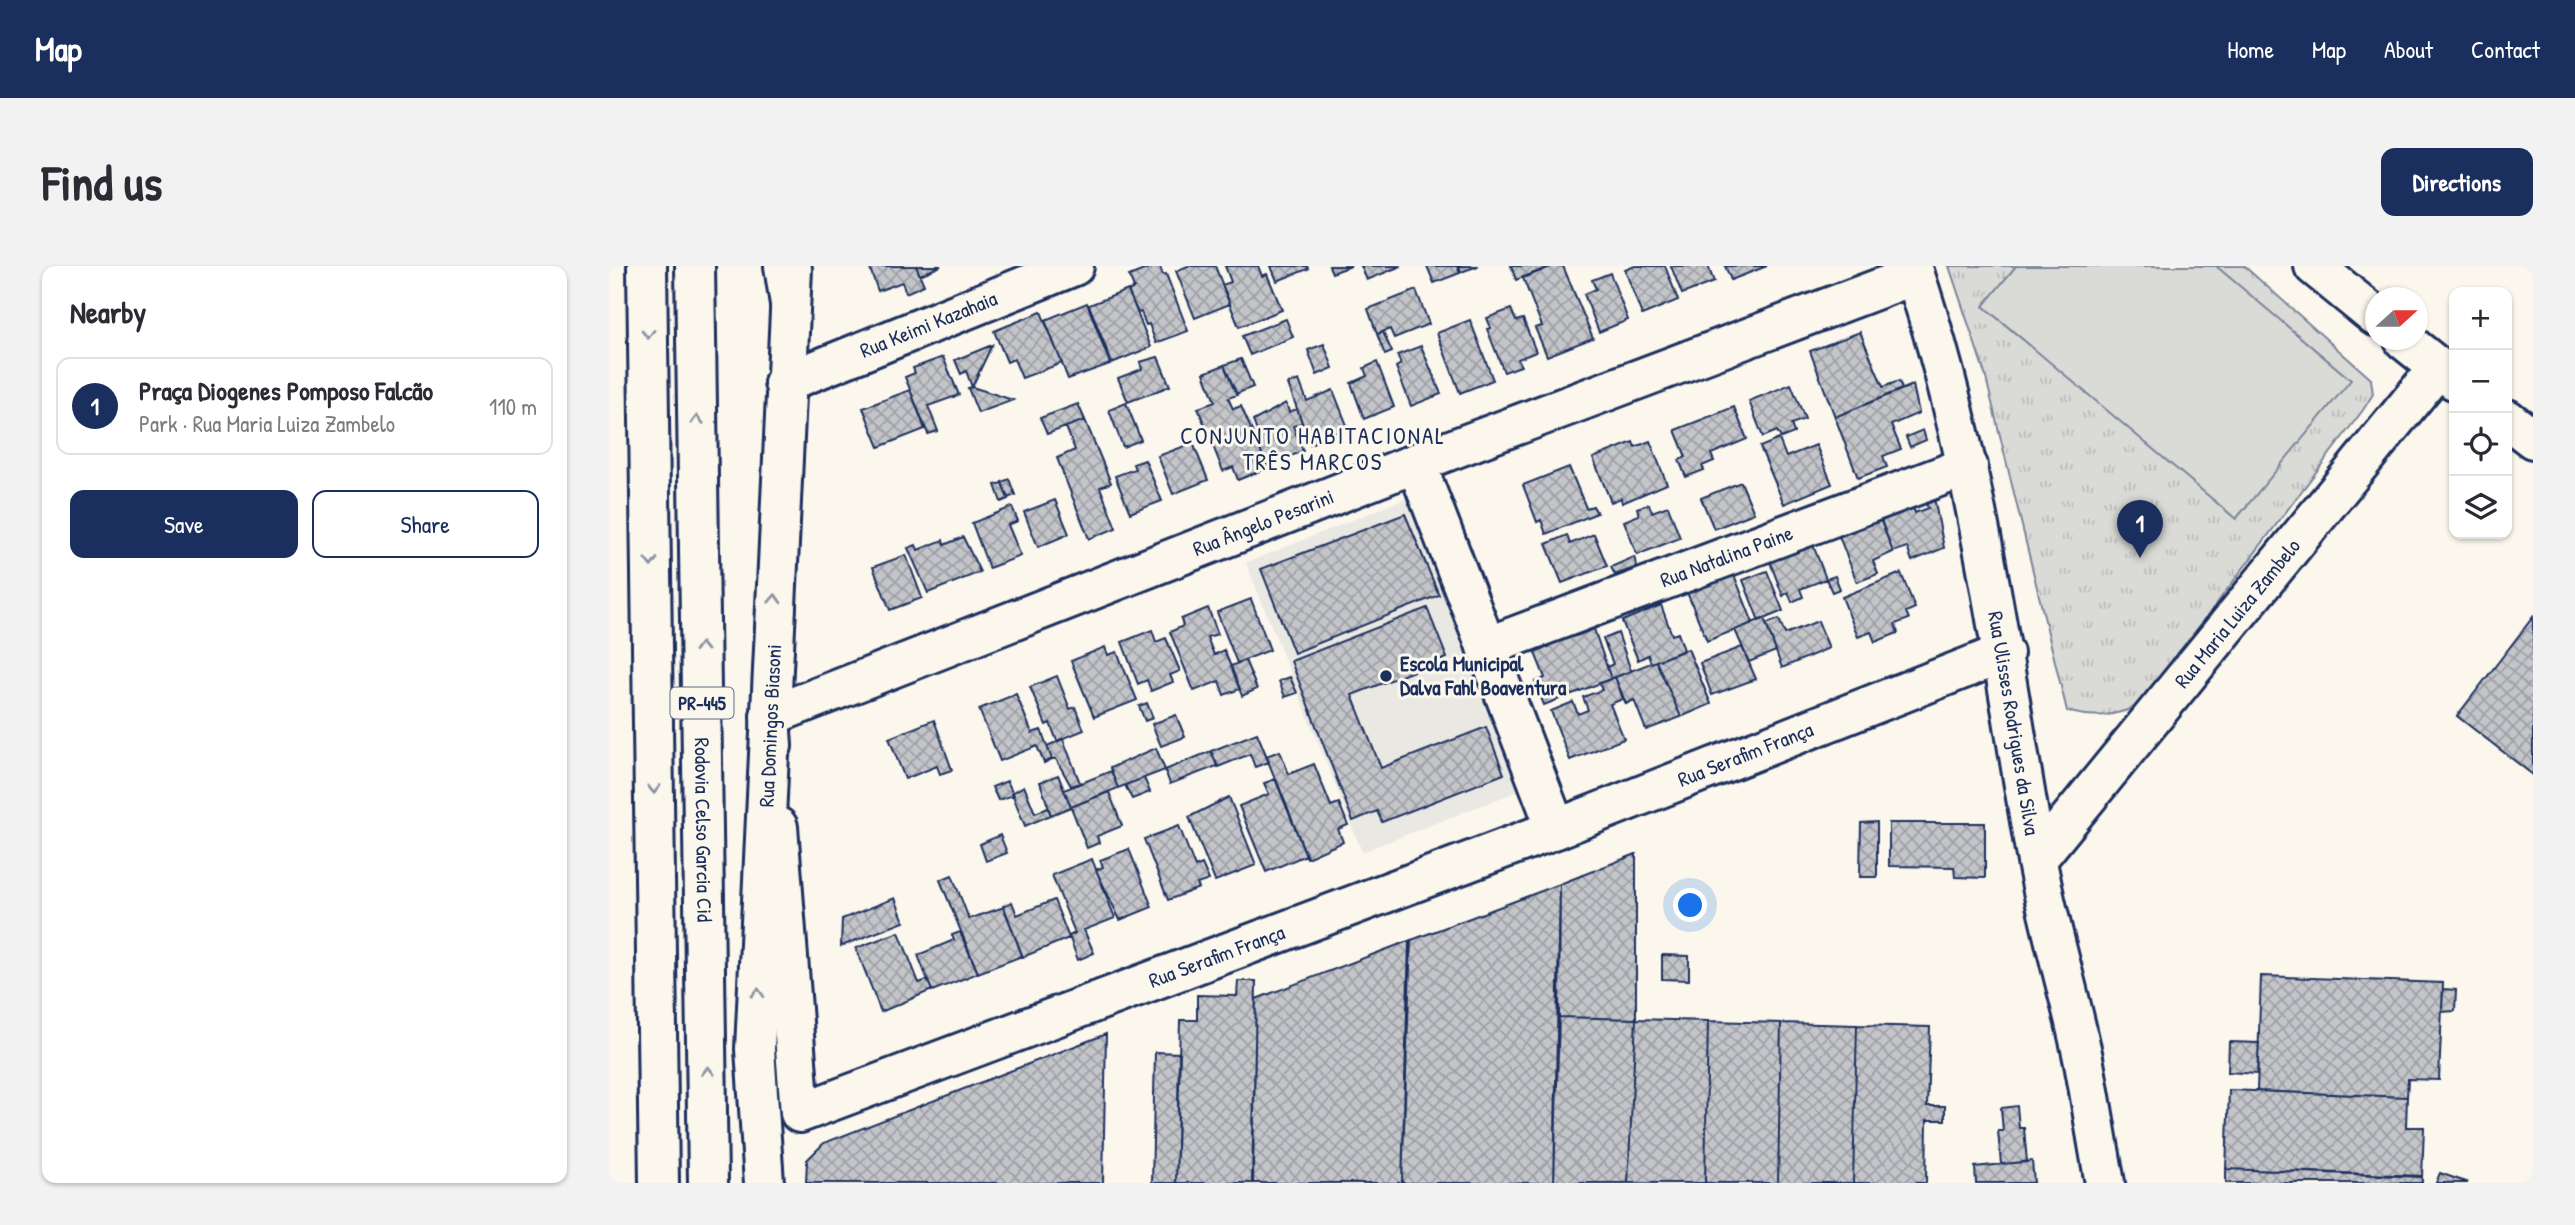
<!DOCTYPE html>
<html lang="en">
<head>
<meta charset="utf-8">
<style>
  body { margin:0; font-family:"Patrick Hand",sans-serif; background:#f2f2f3; color:#2b2b33 }
  .controls { position:absolute; right:21px; top:21px; display:grid; overflow:hidden; border-radius:14px; box-shadow:0 2px 5px #0004 }
  .controls button { width:63px; height:63px; display:grid; place-items:center; padding:0; border:0; border-bottom:2px solid #e1e1e2; background:#fff; color:#2b2b33; font:35px sans-serif }
  .compass { position:absolute; left:1756px; top:21px; width:63px; height:63px; border-radius:50%; background:#fff; box-shadow:0 2px 5px #0004; rotate:69deg }
  .you { position:absolute; left:1082px; top:640px; width:24px; height:24px; margin:-18px; border:5px solid #fff; border-radius:50%; background:#1a73e8; box-shadow:0 0 0 10px #1a73e833 }
  .badge { display:grid; place-items:center; width:46px; height:46px; border-radius:50%; background:#1b2f5e; color:#fff; font-size:23px; font-weight:700 }
  .pin { position:absolute; translate:-50% -58px; filter:drop-shadow(0 2px 4px #0008) }
  .pin::after { content:''; position:absolute; top:37px; width:24px; height:21px; background:inherit; clip-path:polygon(0 0,100% 0,50% 100%) }
  .list { margin:0; padding:0; list-style:none }
  h2 { display:flex; justify-content:space-between; align-items:center; height:91px; margin:0; padding:0 28px; font-size:30px }
  h2 small { font-size:23px; font-weight:400; color:#7c7c81 }
  .list li { display:grid; grid-template-columns:46px 1fr auto; gap:21px; align-items:center; box-sizing:border-box; height:98px; margin:0 14px 14px; padding:0 14px; border:2px solid #e1e1e2; border-radius:14px }
  .list b { display:block; font-size:26px; white-space:nowrap }
  .list p { margin:0; font-size:23px; white-space:nowrap; color:#7c7c81 }
  .list em { font-size:23px; font-style:normal; color:#7c7c81 }
  .actions { display:flex; gap:14px; padding:21px 28px }
  .actions a { flex:1; padding:16px 0; border:2px solid #1b2f5e; border-radius:14px; text-align:center; font-size:24px; color:#1b2f5e }
  .actions .main { background:#1b2f5e; color:#fff }
  .icon { flex:none; width:38px; height:38px; fill:none; stroke:currentColor; stroke-width:2; stroke-linecap:round; stroke-linejoin:round }
  .map { position:relative; flex:none; width:1924px; height:917px; overflow:hidden; border-radius:14px }
  header { display:flex; align-items:center; gap:42px; box-sizing:border-box; height:98px; padding:0 35px; background:#1b2f5e; color:#fff }
  header strong { font-size:33px }
  nav { display:flex; gap:38px; margin-inline-start:auto; font-size:24px }
  .intro { display:flex; align-items:center; justify-content:space-between; box-sizing:border-box; height:168px; padding:0 42px }
  h1 { margin:0; font-size:49px }
  .button { padding:18px 32px; border-radius:14px; background:#1b2f5e; color:#fff; font-size:24px; font-weight:700 }
  main { display:flex; gap:42px; padding:0 42px }
  aside { flex:1; background:#fff; border-radius:14px; box-shadow:0 2px 5px #0004 }
  .map>svg:first-child { display:block }
  .built { fill:#eae8e2 }
  .park { fill:url(#park-tufts); stroke:#7a849a; stroke-width:2 }
  .pitch { fill:#dadad7; stroke:#7a849a; stroke-width:2 }
  .building { fill:url(#building-cross-hatch); stroke:#1b2f5e; stroke-width:2 }
  .lines { fill:none; stroke-linecap:round; stroke-linejoin:round }
  .minor-casing { stroke:#1b2f5e; stroke-width:44 }
  .major-casing { stroke:#1b2f5e; stroke-width:44 }
  .highway-casing { stroke:#1b2f5e; stroke-width:44 }
  .minor { stroke:#fbf7ec; stroke-width:38 }
  .major { stroke:#fbf7ec; stroke-width:38 }
  .highway { stroke:#fbf7ec; stroke-width:38 }
  .oneway { stroke:#8b93a5 }
  .poi-dot { fill:#1b2f5e; stroke:#fbf7ec; stroke-width:2.5 }
  .labels { text-anchor:middle; stroke-width:6; stroke-linejoin:round; paint-order:stroke }
  .shield { fill:#fbf7ec; stroke:#5e6b89; stroke-width:2 }
  .shield-label { font-size:19px; font-weight:bold; fill:#1b2f5e }
  .street-label { font-size:21px; fill:#1b2f5e; stroke:#fbf7ec }
  .poi-label { font-size:21px; font-weight:bold; fill:#1b2f5e; stroke:#fbf7ec; text-anchor:start }
  .neighbourhood-label { font-size:23px; letter-spacing:2px; fill:#1b2f5e; stroke:#fbf7ec }
</style>
</head>
<body>
<header>
<strong>Map</strong>
<nav><a>Home</a><a>Map</a><a>About</a><a>Contact</a></nav>
</header>
<div class="intro"><h1>Find us</h1><a class="button">Directions</a></div>
<main>
<aside>
<h2>Nearby<small></small></h2>
<ul class="list">
<li><span class="badge">1</span><div><b>Praça Diogenes Pomposo Falcão</b><p>Park · Rua Maria Luiza Zambelo</p></div><em>110 m</em></li>
</ul>
<div class="actions"><a class="main">Save</a><a>Share</a></div>
</aside>
<div class="map">
<svg width="1924" height="917" viewBox="0 0 1924 917">
  <defs>
    <pattern id="park-tufts" width="24" height="20" patternUnits="userSpaceOnUse" patternTransform="scale(1.75)"><rect width="24" height="20" fill="#dadad7"/><path d="M3 7l-1-3M5 7V3M7 7l1-3M15 17l-1-3M17 17v-4M19 17l1-3" fill="none" stroke="#babbbb"/></pattern>
    <pattern id="building-cross-hatch" width="8" height="8" patternUnits="userSpaceOnUse" patternTransform="scale(1.75)"><rect width="8" height="8" fill="#c3c5c9"/><path d="M0 0l8 8M0 8l8-8" fill="none" stroke="#9ea0a6"/></pattern>
  </defs>
  <rect width="100%" height="100%" fill="#fbf7ec"/>
  <filter id="ink" filterUnits="userSpaceOnUse"><feTurbulence type="fractalNoise" baseFrequency=".0143" numOctaves="2"/><feDisplacementMap in="SourceGraphic" scale="14" xChannelSelector="R" yChannelSelector="G"/><feConvolveMatrix kernelMatrix="1 2 1 2 8 2 1 2 1" color-interpolation-filters="sRGB"/></filter>
  <g filter="url(#ink)">
    <path class="built" d="M 803,230 L 917,522 L 753,586 L 637,297 Z"/>
    <path class="park" d="M 1340,0 L 1635,0 L 1762,113 L 1764,128 L 1754,144 L 1530,440 C 1504,450 1485,453 1458,445 L 1376,108 Z"/>
    <path class="pitch" d="M 1407,0 L 1607,0 L 1742,114 L 1627,253 L 1374,40 Z"/>
    <path class="building" d="M 260,0 L 307,0 L 315,19 L 297,27 L 293,16 L 269,25 Z
      M 307,0 L 332,0 L 311,9 Z
      M 545,0 L 551,0 L 554,9 L 557,8 L 579,65 L 547,77 L 540,58 L 537,59 L 532,46 L 529,47 L 519,25 L 525,22 L 520,10 Z
      M 579,0 L 606,0 L 621,38 L 586,52 L 567,5 Z
      M 616,0 L 649,0 L 653,10 L 658,8 L 673,44 L 630,61 L 613,19 L 622,16 Z
      M 662,0 L 698,0 L 699,3 L 668,15 Z
      M 720,0 L 742,0 L 723,7 Z
      M 752,0 L 792,0 L 758,14 Z
      M 818,0 L 848,0 L 851,7 L 825,17 Z
      M 850,0 L 869,0 L 852,6 Z
      M 902,0 L 943,0 L 907,14 Z
      M 944,0 L 954,0 L 984,72 L 938,90 L 926,62 L 933,60 L 914,12 Z
      M 1026,0 L 1056,0 L 1069,34 L 1033,49 L 1016,4 Z
      M 1062,0 L 1099,0 L 1105,16 L 1073,28 Z
      M 1116,0 L 1158,0 L 1122,14 Z
      M 1001,7 L 1019,54 L 990,66 L 975,28 L 987,23 L 983,14 Z
      M 519,24 L 542,81 L 503,97 L 480,39 Z
      M 807,24 L 820,58 L 785,72 L 781,63 L 768,68 L 759,43 Z
      M 478,37 L 501,98 L 459,113 L 436,54 Z
      M 902,43 L 907,55 L 914,53 L 927,86 L 909,93 L 912,100 L 895,106 L 878,63 L 882,62 L 878,52 Z
      M 432,46 L 453,97 L 413,112 L 405,93 L 398,96 L 385,65 Z
      M 677,53 L 684,71 L 641,89 L 633,70 Z
      M 861,54 L 884,114 L 851,127 L 828,67 Z
      M 774,66 L 783,86 L 776,89 L 768,68 Z
      M 1251,66 L 1274,121 L 1290,115 L 1293,123 L 1226,151 L 1201,85 Z
      M 715,78 L 724,102 L 708,109 L 699,84 Z
      M 383,79 L 363,121 L 357,105 L 352,108 L 346,94 Z
      M 812,80 L 832,128 L 802,140 L 787,101 L 792,98 L 788,89 Z
      M 334,91 L 350,129 L 319,140 L 329,165 L 319,168 L 296,111 L 306,107 L 304,102 Z
      M 549,91 L 561,120 L 519,136 L 509,112 L 533,103 L 531,96 Z
      M 632,93 L 644,121 L 627,128 L 615,99 Z
      M 768,96 L 785,141 L 755,153 L 742,117 L 758,110 L 755,102 Z
      M 615,99 L 628,129 L 619,132 L 624,143 L 632,140 L 659,202 L 629,214 L 624,201 L 614,205 L 589,142 L 606,136 L 595,107 Z
      M 690,114 L 698,135 L 724,124 L 739,162 L 701,178 L 679,118 Z
      M 1182,118 L 1196,153 L 1182,158 L 1185,167 L 1172,172 L 1168,165 L 1154,171 L 1140,135 Z
      M 1304,119 L 1310,147 L 1282,159 L 1292,183 L 1274,190 L 1278,201 L 1249,212 L 1226,151 Z
      M 363,121 L 404,134 L 369,147 L 359,122 Z
      M 301,124 L 316,163 L 270,181 L 254,142 Z
      M 517,137 L 532,174 L 514,181 L 500,144 Z
      M 677,137 L 680,146 L 688,143 L 693,157 L 684,160 L 694,185 L 658,200 L 648,176 L 652,175 L 644,155 Z
      M 469,138 L 476,154 L 438,168 L 431,152 Z
      M 1125,141 L 1138,173 L 1102,188 L 1105,195 L 1093,200 L 1095,204 L 1077,211 L 1070,194 L 1077,191 L 1066,164 Z
      M 476,154 L 502,217 L 491,221 L 507,262 L 480,273 L 448,192 L 466,184 L 457,161 Z
      M 1314,164 L 1317,174 L 1301,181 L 1297,171 Z
      M 1170,173 L 1177,191 L 1207,179 L 1223,218 L 1175,238 L 1151,181 Z
      M 1041,175 L 1058,218 L 1013,237 L 1012,232 L 1002,236 L 984,192 L 1024,176 L 1026,181 Z
      M 584,177 L 599,214 L 564,228 L 549,190 Z
      M 536,194 L 553,235 L 521,247 L 506,210 L 526,203 L 524,198 Z
      M 960,201 L 977,242 L 984,240 L 988,247 L 937,268 L 932,254 L 928,256 L 914,219 Z
      M 400,213 L 406,229 L 399,232 L 393,216 Z
      M 1132,216 L 1145,247 L 1105,263 L 1092,232 Z
      M 393,217 L 399,233 L 392,236 L 386,219 Z
      M 1325,232 L 1335,282 L 1303,295 L 1298,281 L 1284,286 L 1272,254 L 1304,241 L 1306,247 L 1319,242 L 1316,236 Z
      M 446,234 L 460,268 L 429,281 L 415,246 Z
      M 1040,238 L 1043,246 L 1059,240 L 1071,272 L 1028,289 L 1015,255 L 1030,249 L 1028,242 Z
      M 403,241 L 409,255 L 399,259 L 412,290 L 380,302 L 363,257 Z
      M 1267,243 L 1284,286 L 1264,295 L 1269,308 L 1248,316 L 1226,260 Z
      M 796,248 L 830,329 L 685,387 L 652,303 Z
      M 985,268 L 998,300 L 953,317 L 937,278 L 958,269 L 961,278 Z
      M 354,271 L 371,306 L 319,327 L 299,282 L 307,279 L 309,284 L 334,274 L 335,279 Z
      M 1204,279 L 1217,313 L 1191,323 L 1194,331 L 1183,336 L 1179,326 L 1174,330 L 1161,296 Z
      M 297,289 L 313,332 L 281,344 L 264,301 Z
      M 1025,291 L 1028,301 L 1006,309 L 1002,301 Z
      M 1122,301 L 1144,357 L 1098,375 L 1075,319 Z
      M 1158,305 L 1174,345 L 1150,355 L 1134,314 Z
      M 1292,307 L 1306,342 L 1297,346 L 1300,353 L 1286,358 L 1289,367 L 1266,376 L 1262,366 L 1249,371 L 1233,331 Z
      M 1226,310 L 1231,323 L 1223,326 L 1217,313 Z
      M 642,333 L 661,384 L 628,397 L 608,346 Z
      M 1052,339 L 1063,369 L 1069,367 L 1075,384 L 1042,397 L 1039,389 L 1029,394 L 1013,355 Z
      M 599,342 L 609,368 L 598,371 L 605,389 L 615,384 L 631,423 L 615,429 L 610,415 L 585,425 L 561,366 L 574,360 L 572,353 Z
      M 818,342 L 838,392 L 743,429 L 772,502 L 877,461 L 895,508 L 773,556 L 768,545 L 744,555 L 682,395 Z
      M 1924,351 L 1924,509 L 1848,450 Z
      M 1155,352 L 1167,385 L 1140,396 L 1126,364 Z
      M 1170,353 L 1176,368 L 1209,355 L 1220,382 L 1173,402 L 1157,358 Z
      M 964,362 L 967,370 L 985,363 L 1002,413 L 935,439 L 926,416 L 936,412 L 926,387 L 939,381 L 936,373 Z
      M 543,364 L 547,376 L 557,372 L 571,405 L 561,409 L 564,416 L 542,425 L 538,414 L 529,418 L 513,376 Z
      M 1009,367 L 1022,405 L 1002,413 L 998,401 L 1004,398 L 994,373 Z
      M 496,381 L 499,389 L 508,386 L 528,434 L 485,451 L 462,395 Z
      M 1133,381 L 1147,413 L 1103,429 L 1091,397 Z
      M 1079,383 L 1102,438 L 1072,451 L 1047,395 Z
      M 636,394 L 648,423 L 633,430 L 622,400 Z
      M 1047,395 L 1072,451 L 1037,464 L 1025,434 L 1017,438 L 1006,411 Z
      M 448,410 L 461,443 L 466,441 L 475,464 L 448,475 L 441,457 L 437,459 L 421,421 Z
      M 681,411 L 688,427 L 676,431 L 670,415 Z
      M 1006,411 L 1014,433 L 1001,438 L 1015,473 L 961,494 L 942,445 L 964,436 L 969,448 L 979,444 L 974,431 L 993,424 L 990,417 Z
      M 407,428 L 423,467 L 432,464 L 443,493 L 435,497 L 428,480 L 391,495 L 370,443 Z
      M 538,437 L 544,452 L 536,455 L 530,440 Z
      M 567,449 L 576,471 L 552,480 L 543,458 Z
      M 325,454 L 343,504 L 331,508 L 328,500 L 296,513 L 280,472 Z
      M 648,467 L 660,496 L 646,501 L 641,488 L 609,501 L 602,485 Z
      M 454,473 L 471,517 L 462,520 L 447,493 L 443,493 L 438,480 Z
      M 547,482 L 556,504 L 509,522 L 501,502 Z
      M 602,485 L 608,500 L 561,518 L 556,504 Z
      M 671,485 L 680,508 L 705,498 L 722,540 L 730,537 L 739,559 L 729,563 L 734,576 L 698,592 L 657,490 Z
      M 502,505 L 509,522 L 462,541 L 455,524 Z
      M 449,509 L 462,541 L 442,549 L 431,516 Z
      M 535,512 L 541,526 L 523,533 L 516,519 Z
      M 667,513 L 697,589 L 657,606 L 630,540 L 660,528 L 655,517 Z
      M 398,515 L 405,529 L 389,534 L 383,521 Z
      M 415,520 L 426,547 L 439,542 L 442,549 L 416,560 L 403,527 Z
      M 500,526 L 513,560 L 488,570 L 490,577 L 478,582 L 462,541 Z
      M 620,531 L 647,599 L 606,615 L 580,551 Z
      M 1268,556 L 1268,611 L 1251,611 L 1252,557 Z
      M 1280,557 L 1376,557 L 1376,612 L 1346,611 L 1345,601 L 1280,600 Z
      M 570,560 L 586,601 L 593,598 L 600,614 L 588,618 L 590,622 L 559,634 L 535,573 Z
      M 391,569 L 398,587 L 377,595 L 371,578 Z
      M 520,583 L 543,641 L 511,654 L 487,604 L 494,601 L 491,594 Z
      M 1027,588 L 1027,753 L 950,751 L 951,618 Z
      M 483,593 L 506,652 L 475,664 L 485,687 L 469,694 L 460,670 L 466,667 L 443,609 Z
      M 343,609 L 360,653 L 395,641 L 413,690 L 369,707 L 331,614 Z
      M 951,618 L 945,917 L 793,917 L 800,675 Z
      M 286,632 L 295,656 L 232,680 L 233,653 Z
      M 445,634 L 460,672 L 414,691 L 394,640 L 403,636 L 408,649 Z
      M 290,666 L 310,717 L 318,714 L 323,724 L 272,746 L 247,682 Z
      M 351,666 L 369,707 L 323,725 L 309,689 L 345,674 L 343,669 Z
      M 802,674 L 793,917 L 643,917 L 647,733 Z
      M 1053,689 L 1080,690 L 1080,714 L 1053,713 Z
      M 1652,710 L 1834,717 L 1830,814 L 1799,813 L 1798,831 L 1648,825 Z
      M 629,715 L 647,715 L 644,917 L 567,917 L 571,754 L 588,754 L 588,729 L 628,730 Z
      M 1834,723 L 1847,724 L 1846,745 L 1833,746 Z
      M 950,751 L 1027,753 L 1019,917 L 945,917 Z
      M 1027,753 L 1099,755 L 1096,917 L 1019,917 Z
      M 1099,755 L 1172,757 L 1169,917 L 1096,917 Z
      M 1172,757 L 1248,759 L 1244,917 L 1169,917 Z
      M 1248,759 L 1321,761 L 1318,840 L 1336,840 L 1336,854 L 1318,854 L 1317,917 L 1244,917 Z
      M 497,768 L 494,917 L 197,917 L 198,894 L 215,877 Z
      M 1620,776 L 1650,777 L 1648,808 L 1619,806 Z
      M 546,786 L 571,787 L 567,917 L 543,917 Z
      M 1620,824 L 1798,831 L 1797,861 L 1815,861 L 1813,911 L 1617,903 Z
      M 1408,840 L 1410,862 L 1415,862 L 1418,896 L 1392,898 L 1389,865 L 1394,865 L 1392,842 Z
      M 1423,895 L 1425,917 L 1367,917 L 1366,901 Z
      M 1617,903 L 1813,910 L 1813,917 L 1617,917 Z
      M 1831,907 L 1859,917 L 1827,917 Z"/>
    <g class="lines">
      <defs>
        <g id="minor">
          <path id="s1" d="M 1303,0 C 1368,192 1392,391 1427,590 C 1439,658 1460,724 1474,792 C 1482,833 1488,875 1496,917"/>
          <path d="M 1705,0 L 1766,50"/>
          <path d="M 1795,74 L 1845,114"/>
          <path id="s2" d="M 175,117 L 465,0"/>
          <path d="M 1898,153 L 1924,173"/>
          <path d="M 807,197 L 947,563"/>
          <path id="s3" d="M 877,381 L 1359,200"/>
          <path id="s4" d="M 163,480 L 161,450 L 807,197 L 1306,9"/>
          <path id="s5" d="M 169,561 L 191,847 L 947,563 L 1395,387"/>
          <path id="s6" d="M 1428,593 L 1829,102"/>
        </g>
        <g id="major">
          <path id="s7" d="M 155,917 L 146,783 L 183,3"/>
        </g>
        <g id="highway">
          <path d="M 38,0 L 50,917"/>
          <path id="s8" d="M 86,0 L 99,917"/>
          <path d="M 175,0 L 181,38"/>
        </g>
      </defs>
      <use href="#minor" class="minor-casing"/>
      <use href="#major" class="major-casing"/>
      <use href="#highway" class="highway-casing"/>
      <use href="#minor" class="minor"/>
      <use href="#major" class="major"/>
      <use href="#highway" class="highway"/>
    </g>
    <defs><path id="oneway-chevron" d="M-2-3.5L2.5 0L-2 3.5" fill="none" stroke-width="1.6" stroke-linecap="round" stroke-linejoin="round" transform="scale(1.75)"/></defs>
    <g class="oneway">
      <use href="#oneway-chevron" transform="translate(39 68) rotate(89)"/>
      <use href="#oneway-chevron" transform="translate(88 154) rotate(-91)"/>
      <use href="#oneway-chevron" transform="translate(42 296) rotate(89)"/>
      <use href="#oneway-chevron" transform="translate(166 333) rotate(-87)"/>
      <use href="#oneway-chevron" transform="translate(92 381) rotate(-91)"/>
      <use href="#oneway-chevron" transform="translate(45 523) rotate(89)"/>
      <use href="#oneway-chevron" transform="translate(149 727) rotate(-88)"/>
      <use href="#oneway-chevron" transform="translate(99 805) rotate(-91)"/>
    </g>
  </g>
  <circle class="poi-dot" cx="777" cy="410" r="7"/>
  <g class="labels">
    <rect class="shield" x="61.5" y="421.5" width="63" height="31" rx="5"/>
    <g class="shield-label">
      <text x="93" y="444">PR-445</text>
    </g>
    <g class="street-label">
      <text dy="7" stroke="none"><textPath href="#s2" startOffset="156">Rua Keimi Kazahaia</textPath></text>
      <text dy="7" stroke="none"><textPath href="#s4" startOffset="560">Rua Ângelo Pesarini</textPath></text>
      <text dy="7" stroke="none"><textPath href="#s3" startOffset="257">Rua Natalina Paine</textPath></text>
      <text dy="7" stroke="none"><textPath href="#s6" startOffset="317">Rua Maria Luiza Zambelo</textPath></text>
      <text dy="7" stroke="none"><textPath href="#s1" startOffset="469">Rua Ulisses Rodrigues da Silva</textPath></text>
      <text dy="7" stroke="none"><textPath href="#s7" startOffset="458">Rua Domingos Biasoni</textPath></text>
      <text dy="7" stroke="none"><textPath href="#s5" startOffset="1298">Rua Serafim França</textPath></text>
      <text dy="7" stroke="none"><textPath href="#s8" startOffset="564">Rodovia Celso Garcia Cid</textPath></text>
      <text dy="7" stroke="none"><textPath href="#s5" startOffset="732">Rua Serafim França</textPath></text>
    </g>
    <g class="poi-label">
      <text x="791" y="405">Escola Municipal<tspan x="791" dy="24">Dalva Fahl Boaventura</tspan></text>
    </g>
    <g class="neighbourhood-label">
      <text x="704" y="178">CONJUNTO HABITACIONAL<tspan x="704" dy="26">TRÊS MARCOS</tspan></text>
    </g>
  </g>
</svg>
<div class="controls">
<button>+</button>
<button>−</button>
<button><svg class="icon" aria-label="locate" viewBox="0 0 24 24"><circle cx="12" cy="12" r="6"/><path d="M12 2v4M12 18v4M2 12h4M18 12h4"/></svg></button>
<button><svg class="icon" aria-label="layers" viewBox="0 0 24 24"><path d="M12 4l9 5-9 5-9-5zM3 14l9 5 9-5"/></svg></button>
</div>
<svg class="compass" viewBox="-18 -18 36 36"><path d="M0-13l5 13h-10z" fill="#e53935"/><path d="M0 13l5-13h-10z" fill="#7c7c81"/></svg>
<div class="you"></div>
<div class="pin badge" style="left:1531px;top:292px">1</div>
</div>
</main>
</body>
</html>
